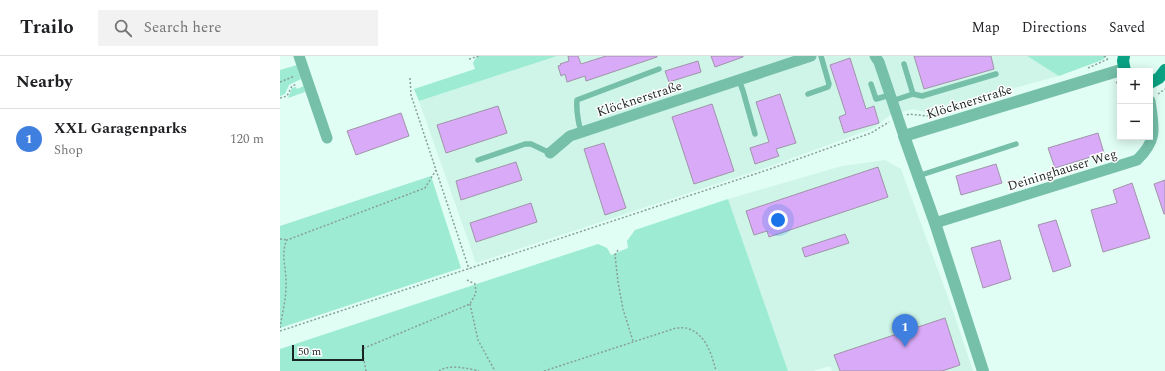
<!DOCTYPE html>
<html lang="en">
<head>
<meta charset="utf-8">
<style>
  body { margin:0; font-family:Spectral,serif; background:#f2f2f2; color:#202124 }
  .controls { position:absolute; right:12px; top:12px; display:grid; overflow:hidden; border-radius:0px; box-shadow:0 2px 10px #0003 }
  .controls button { width:36px; height:36px; display:grid; place-items:center; padding:0; border:0; border-bottom:1px solid #e0e0e0; background:#fff; color:#202124; font:20px sans-serif }
  .scale { position:absolute; left:12px; bottom:10px; width:72px; box-sizing:border-box; padding-left:4px; border:2px solid #1b2622; border-top:0; font-size:11px; line-height:14px; white-space:nowrap; color:#1b2622; -webkit-text-stroke:3px #fff; paint-order:stroke }
  .you { position:absolute; left:498px; top:164px; width:14px; height:14px; margin:-10px; border:3px solid #fff; border-radius:50%; background:#1a73e8; box-shadow:0 0 0 6px #1a73e833 }
  .badge { display:grid; place-items:center; width:26px; height:26px; border-radius:50%; background:#b45309; color:#fff; font-size:13px; font-weight:700 }
  .pin { position:absolute; translate:-50% -33px; filter:drop-shadow(0 1px 2px #0008) }
  .pin::after { content:''; position:absolute; top:21px; width:14px; height:12px; background:inherit; clip-path:polygon(0 0,100% 0,50% 100%) }
  .list { margin:0; padding:0; list-style:none }
  h2 { display:flex; justify-content:space-between; align-items:center; height:52px; margin:0; padding:0 16px; font-size:17px }
  h2 small { font-size:13px; font-weight:400; color:#757577 }
  .list li { display:grid; grid-template-columns:26px 1fr auto; gap:12px; align-items:center; box-sizing:border-box; height:60px; padding:0 16px; border-top:1px solid #e0e0e0 }
  .list b { display:block; font-size:15px; white-space:nowrap }
  .list p { margin:0; font-size:13px; white-space:nowrap; color:#757577 }
  .list em { font-size:13px; font-style:normal; color:#757577 }
  .icon { flex:none; width:22px; height:22px; fill:none; stroke:currentColor; stroke-width:2; stroke-linecap:round; stroke-linejoin:round }
  .map { position:relative; flex:none; width:885px; height:315px; overflow:hidden }
  header { display:flex; align-items:center; gap:24px; box-sizing:border-box; height:56px; padding:0 20px; background:#fff; border-bottom:1px solid #e0e0e0 }
  header strong { font-size:19px }
  nav { display:flex; gap:22px; margin-inline-start:auto; font-size:14px }
  .search { width:280px; height:36px; background:#f2f2f2; display:flex; align-items:center; gap:10px; box-sizing:border-box; padding:0 14px; border-radius:0px; color:#757577; font-size:15px }
  main { display:flex }
  aside { flex:1; background:#fff }
  .map>svg:first-child { display:block }
  .built { fill:#cef5e8 }
  .green { fill:#9cebd2 }
  .building { fill:#d9aaf8; stroke:#a094a9 }
  .lines { fill:none; stroke-linecap:round; stroke-linejoin:round }
  .path { stroke:#899f97; stroke-width:1.5; stroke-dasharray:2 2; stroke-linecap:butt }
  .service { stroke:#76bfa9; stroke-width:5.5 }
  .minor { stroke:#76bfa9; stroke-width:11 }
  .tertiary { stroke:#76bfa9; stroke-width:12 }
  .secondary { stroke:#0aa283; stroke-width:12 }
  .labels { text-anchor:middle; stroke-width:3; stroke-linejoin:round; paint-order:stroke }
  .street-label { font-size:13px; fill:#1b2622; stroke:#fff }
</style>
</head>
<body>
<header>
<strong>Trailo</strong>
<div class="search"><svg class="icon" aria-label="search" viewBox="0 0 24 24"><circle cx="10" cy="10" r="6"/><path d="M15 15l6 6"/></svg>Search here</div>
<nav><a>Map</a><a>Directions</a><a>Saved</a></nav>
</header>
<main>
<aside>
<h2>Nearby<small></small></h2>
<ul class="list">
<li><span class="badge" style="background:#3f7fe0">1</span><div><b>XXL Garagenparks</b><p>Shop</p></div><em>120 m</em></li>
</ul>
</aside>
<div class="map">
<svg width="885" height="315" viewBox="0 0 885 315">
  <rect width="100%" height="100%" fill="#e0fef4"/>
  <path class="built" d="M 277,0 L 747,0 L 779,20 L 645,56 L 633,53 L 610,59 L 594,72 L 491,110 L 196,207 L 139,45 Z
    M 605,104 L 621,113 L 673,255 L 693,315 L 552,315 L 550,310 L 533,315 L 508,315 L 448,143 L 562,110 Z"/>
  <path class="green" d="M 197,0 L 277,0 L 139,45 L 134,33 L 195,13 L 193,7 Z
    M 747,0 L 827,0 L 822,4 L 779,20 Z
    M 17,9 L 21,23 L 9,29 L 5,38 L 0,40 L 0,14 Z
    M 24,30 L 25,36 L 8,42 L 12,32 L 16,31 L 17,33 Z
    M 151,120 L 181,212 L 0,272 L 0,170 Z
    M 448,143 L 508,315 L 0,315 L 0,293 L 318,188 L 327,192 L 331,199 L 348,192 L 347,185 L 355,174 Z"/>
  <path class="building" d="M 288,0 L 298,0 L 301,8 L 326,0 L 377,0 L 377,1 L 306,25 L 305,20 L 287,26 L 285,18 L 281,20 L 278,10 L 281,9 L 280,8 L 289,5 Z
    M 431,0 L 463,0 L 463,1 L 435,11 Z
    M 634,0 L 711,0 L 714,13 L 644,33 Z
    M 570,2 L 586,53 L 594,50 L 599,67 L 564,77 L 559,61 L 566,58 L 550,9 Z
    M 418,5 L 421,16 L 389,26 L 385,15 Z
    M 500,38 L 516,87 L 496,93 L 499,100 L 475,108 L 470,92 L 489,86 L 476,46 Z
    M 432,48 L 454,115 L 414,128 L 392,61 Z
    M 218,50 L 227,77 L 166,97 L 157,69 Z
    M 121,57 L 129,80 L 76,99 L 67,75 Z
    M 818,77 L 824,97 L 775,112 L 768,92 Z
    M 324,87 L 346,152 L 325,159 L 304,93 Z
    M 236,106 L 242,124 L 181,144 L 176,125 Z
    M 716,108 L 722,127 L 681,139 L 676,120 Z
    M 598,111 L 608,141 L 489,181 L 487,175 L 474,179 L 466,155 Z
    M 885,124 L 885,158 L 884,158 L 874,128 Z
    M 852,127 L 870,182 L 823,196 L 811,154 L 837,147 L 833,134 Z
    M 251,147 L 257,166 L 196,186 L 190,167 Z
    M 776,164 L 791,210 L 773,216 L 758,169 Z
    M 565,178 L 569,187 L 525,201 L 522,192 Z
    M 720,184 L 731,223 L 703,232 L 691,192 Z
    M 665,262 L 680,309 L 662,315 L 560,315 L 554,299 Z"/>
  <g class="lines">
    <path class="path" d="M 824,0 L 828,3
      M 189,3 L 199,0
      M 808,12 L 828,3
      M 130,22 L 131,39 L 189,213
      M 0,26 L 15,20
      M 836,26 L 840,29
      M 878,38 L 885,33
      M 0,42 L 7,40 L 12,30 L 17,28
      M 627,59 L 629,58 L 647,60 L 732,35
      M 0,183 L 7,184
      M 338,194 L 335,199 L 338,226 L 343,253 L 353,285
      M 190,248 L 198,284 L 215,315
      M 0,272 C 2,258 6,244 6,230 C 7,215 0,197 7,184 L 145,132 L 156,114
      M 0,275 L 490,113 L 591,77 L 609,66
      M 86,315 L 82,293 L 190,248 L 196,237 L 195,228 L 187,224
      M 159,315 C 168,308 188,312 199,315
      M 264,315 L 396,272 C 401,272 405,271 409,273 C 426,279 432,299 436,315"/>
    <path class="service" d="M 624,8 L 633,38
      M 459,24 L 463,35 L 475,78
      M 591,28 L 596,43 L 610,39
      M 528,38 L 548,31 L 549,28 L 541,0
      M 612,45 L 633,38 L 642,40 L 716,18
      M 301,76 C 298,65 296,56 297,44 L 379,13
      M 198,104 L 245,88 L 251,88 L 270,97
      M 638,120 L 736,88"/>
    <path class="minor" d="M 19,0 L 47,82
      M 595,0 L 599,6 L 624,80
      M 270,97 L 290,80 L 531,0
      M 655,167 L 857,104 C 878,84 874,72 870,45"/>
    <path class="tertiary" d="M 703,315 L 655,167 L 624,80 L 844,13"/>
    <path class="secondary" d="M 844,0 L 843,5 L 845,15
      M 870,27 L 879,22 L 885,14"/>
  </g>
  <g class="labels">
    <g class="street-label">
      <text transform="translate(359 42) rotate(-18)" y="5">Klöcknerstraße</text>
      <text transform="translate(689 45) rotate(-17)" y="5">Klöcknerstraße</text>
      <text transform="translate(782 113) rotate(-17)" y="5">Deininghauser Weg</text>
    </g>
  </g>
</svg>
<div class="controls">
<button>+</button>
<button>−</button>
</div>
<div class="scale">50 m</div>
<div class="you"></div>
<div class="pin badge" style="left:625px;top:291px;background:#3f7fe0">1</div>
</div>
</main>
</body>
</html>
